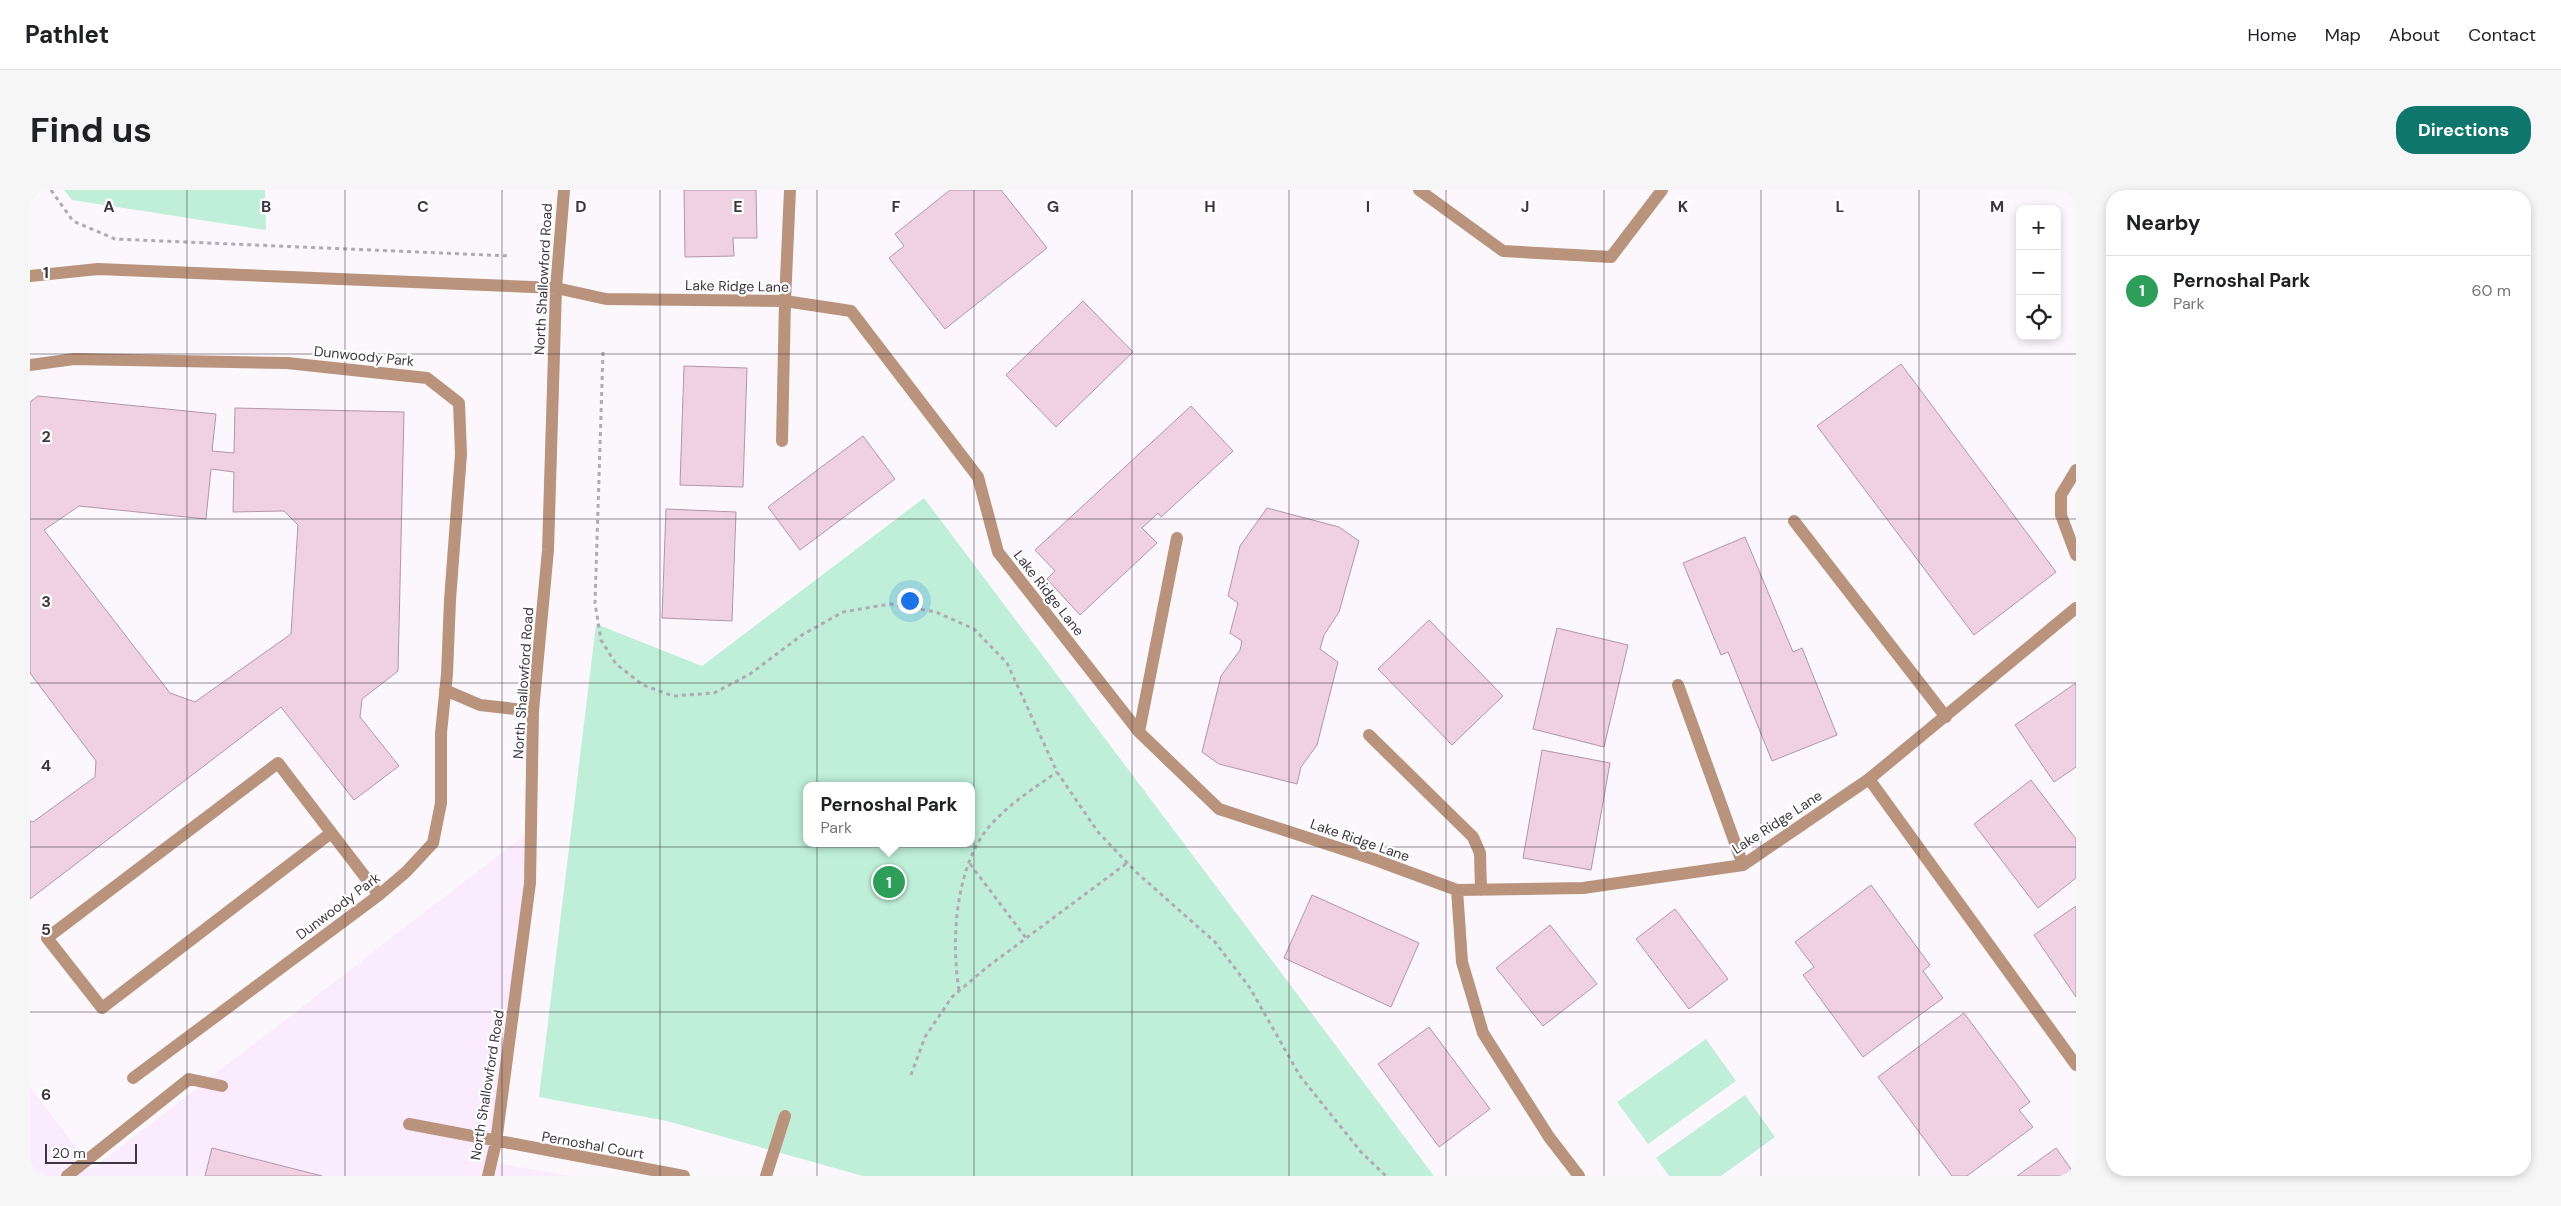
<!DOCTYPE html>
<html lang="en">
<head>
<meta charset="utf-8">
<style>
  body { margin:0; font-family:"DM Sans",sans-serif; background:#f6f6f6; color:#202124 }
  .controls { position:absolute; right:15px; top:15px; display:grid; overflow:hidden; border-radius:10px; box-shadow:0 2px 8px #0003 }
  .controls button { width:45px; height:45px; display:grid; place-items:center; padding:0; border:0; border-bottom:1px solid #e0e0e0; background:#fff; color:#202124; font:25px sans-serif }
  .scale { position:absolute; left:15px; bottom:12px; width:92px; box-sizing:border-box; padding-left:5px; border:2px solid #3e3640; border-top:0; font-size:14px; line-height:18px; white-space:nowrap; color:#3e3640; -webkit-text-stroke:4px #fff; paint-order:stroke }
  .you { position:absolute; left:879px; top:410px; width:18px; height:18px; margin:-12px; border:4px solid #fff; border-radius:50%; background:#1a73e8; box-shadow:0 0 0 8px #1a73e833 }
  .badge { display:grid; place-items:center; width:32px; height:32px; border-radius:50%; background:#0f766e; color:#fff; font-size:16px; font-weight:700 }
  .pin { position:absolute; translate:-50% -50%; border:2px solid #fff; box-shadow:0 1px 5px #0006 }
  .popup { position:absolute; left:773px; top:592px; width:172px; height:65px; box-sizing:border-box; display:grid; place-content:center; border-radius:10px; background:#fff; filter:drop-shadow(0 1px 4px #0005); font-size:16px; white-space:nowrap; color:#757577 }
  .popup b { font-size:19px; color:#202124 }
  .popup::after { content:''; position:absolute; left:50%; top:100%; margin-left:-10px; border:10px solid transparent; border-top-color:#fff }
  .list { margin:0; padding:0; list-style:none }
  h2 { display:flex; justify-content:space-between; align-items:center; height:65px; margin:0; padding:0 20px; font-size:21px }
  h2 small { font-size:16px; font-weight:400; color:#757577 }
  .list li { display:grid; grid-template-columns:32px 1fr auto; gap:15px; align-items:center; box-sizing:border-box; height:70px; padding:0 20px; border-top:1px solid #e0e0e0 }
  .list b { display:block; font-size:19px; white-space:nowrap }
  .list p { margin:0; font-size:16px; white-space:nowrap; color:#757577 }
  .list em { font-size:16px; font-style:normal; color:#757577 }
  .icon { flex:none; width:28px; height:28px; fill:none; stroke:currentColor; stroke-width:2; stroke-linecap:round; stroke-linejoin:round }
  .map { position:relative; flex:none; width:2046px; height:986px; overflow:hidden; border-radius:20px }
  header { display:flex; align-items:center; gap:30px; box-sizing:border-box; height:70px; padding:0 25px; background:#fff; border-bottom:1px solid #e0e0e0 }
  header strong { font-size:24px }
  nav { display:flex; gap:28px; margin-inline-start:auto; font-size:18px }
  .intro { display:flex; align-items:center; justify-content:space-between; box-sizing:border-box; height:120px; padding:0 30px }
  h1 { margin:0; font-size:35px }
  .button { padding:12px 22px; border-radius:20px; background:#0f766e; color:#fff; font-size:18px; font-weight:700 }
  main { display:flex; gap:30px; padding:0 30px }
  aside { flex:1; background:#fff; border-radius:20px; box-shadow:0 2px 8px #0003 }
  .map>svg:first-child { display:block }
  .built { fill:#fbebff }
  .green { fill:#bfefd8; fill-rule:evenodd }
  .building { fill:#efd1e2; stroke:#b296a7; fill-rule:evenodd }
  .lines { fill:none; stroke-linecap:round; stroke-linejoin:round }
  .path { stroke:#b0abb2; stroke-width:3; stroke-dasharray:4 4; stroke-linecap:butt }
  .minor { stroke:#ba937c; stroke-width:12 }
  .grid { fill:none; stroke:#3e3640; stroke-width:1; stroke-opacity:0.55 }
  .labels { text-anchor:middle; stroke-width:4.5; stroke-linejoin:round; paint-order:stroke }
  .street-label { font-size:14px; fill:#3e3640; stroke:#fff }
  .grid-label { font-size:16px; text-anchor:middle; font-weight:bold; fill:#3e3640; stroke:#fff; stroke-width:4.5; stroke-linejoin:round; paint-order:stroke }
</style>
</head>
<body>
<header>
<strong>Pathlet</strong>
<nav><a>Home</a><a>Map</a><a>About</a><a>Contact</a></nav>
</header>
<div class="intro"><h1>Find us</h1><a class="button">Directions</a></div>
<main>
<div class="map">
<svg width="2046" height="986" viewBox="0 0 2046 986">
  <rect width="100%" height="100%" fill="#fbf7fc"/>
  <path class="built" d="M 500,641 L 461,972 L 541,986 L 0,986 L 0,897 L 62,979 Z"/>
  <path class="green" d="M 34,0 L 235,0 L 236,40 L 42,10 Z
    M 894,308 L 1404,986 L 833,986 L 637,931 L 509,907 L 566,434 L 672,476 ZM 776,596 L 942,596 L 942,653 L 776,653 Z
    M 1676,849 L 1706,891 L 1618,954 L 1587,912 Z
    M 1715,905 L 1745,947 L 1691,986 L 1639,986 L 1626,968 Z"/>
  <path class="building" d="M 654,0 L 726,0 L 727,48 L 703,48 L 704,66 L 655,67 Z
    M 920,0 L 971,0 L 1017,58 L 915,139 L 859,68 L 874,56 L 865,44 Z
    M 1053,111 L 1103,162 L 1026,237 L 976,185 Z
    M 1871,174 L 2026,382 L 1944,445 L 1787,236 Z
    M 654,176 L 717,178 L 713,297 L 650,295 Z
    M 8,206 L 186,224 L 182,261 L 204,263 L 205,218 L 374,222 L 368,481 L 332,509 L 330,527 L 369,576 L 324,610 L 251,517 L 0,709 L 0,631 L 3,632 L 65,587 L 66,571 L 0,483 L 0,212 ZM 181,279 L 204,282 L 203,322 L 254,321 L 268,335 L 261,444 L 165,512 L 140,503 L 14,340 L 49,316 L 176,329 Z
    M 1161,216 L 1203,261 L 1131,327 L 1128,323 L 1112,338 L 1127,353 L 1050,425 L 1017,389 L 1025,381 L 1005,360 Z
    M 833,246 L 865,289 L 770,360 L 738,317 Z
    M 1237,318 L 1309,337 L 1329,351 L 1309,422 L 1294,445 L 1290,459 L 1308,472 L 1287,555 L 1271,577 L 1267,594 L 1189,574 L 1172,562 L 1191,486 L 1210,460 L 1212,451 L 1200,443 L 1208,413 L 1198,406 L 1210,356 Z
    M 636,319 L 706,322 L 702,431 L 632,428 Z
    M 1715,347 L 1763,462 L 1772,458 L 1807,545 L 1742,571 L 1698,462 L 1691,465 L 1653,373 Z
    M 1399,430 L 1473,506 L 1422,555 L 1348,479 Z
    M 1527,438 L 1598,455 L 1574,557 L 1503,539 Z
    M 2046,493 L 2046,577 L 2024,592 L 1985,535 Z
    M 1512,560 L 1580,573 L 1561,680 L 1493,668 Z
    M 2001,590 L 2046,649 L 2046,688 L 2008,718 L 1944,634 Z
    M 1841,695 L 1900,775 L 1893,781 L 1913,808 L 1833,867 L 1773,785 L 1784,777 L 1765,752 Z
    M 1282,705 L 1389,753 L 1361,817 L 1254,768 Z
    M 2046,716 L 2046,807 L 2004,745 Z
    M 1645,719 L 1698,789 L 1659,819 L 1606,749 Z
    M 1520,735 L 1567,794 L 1513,836 L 1466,778 Z
    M 1934,823 L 2000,912 L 1989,920 L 2003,937 L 1937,986 L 1922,986 L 1848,887 Z
    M 1399,837 L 1460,919 L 1409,957 L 1348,874 Z
    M 182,958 L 292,986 L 175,986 Z
    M 2026,958 L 2046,986 L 1987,986 Z"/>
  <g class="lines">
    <path class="path" d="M 21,0 L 43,31 L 85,49 L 481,66
      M 573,162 L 565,413 L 571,450 L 586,474 L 613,495 L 643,506 L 684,503 L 720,484 L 772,445 L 813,422 L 860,414 L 906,422 L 944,439 L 977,473 L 1027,582 L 1068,642 L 1106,682 L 1185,752 L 1220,798 L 1270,886 L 1331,962 L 1356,986
      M 940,674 L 996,748
      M 929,800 C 921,751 925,679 958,638 C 977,615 1003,599 1027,582
      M 881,885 L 895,847 L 922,807 L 956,778 L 1097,673"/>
    <path class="minor" d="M 1389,0 L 1473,61 L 1581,67 L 1632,0
      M 0,86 L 68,79 L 526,98 L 576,109 L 755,111 L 821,121 L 948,287 L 968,362 L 1109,542 L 1189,619 L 1343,669 L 1427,700 L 1432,772 L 1453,843 L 1519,947 L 1549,986
      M 0,175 L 44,169 L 257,173 L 397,188 L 429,213 L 431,264 L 420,410 L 417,484 L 411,543 L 411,613 L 403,653 L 376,682 L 349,705 L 103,888
      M 752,251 L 755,111 L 760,0
      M 2046,280 L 2031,305 L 2031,325 L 2046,365
      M 1764,331 L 1916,527
      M 1648,495 L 1713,675
      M 415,500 L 450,515 L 503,521
      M 1109,542 L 1147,348
      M 1339,545 L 1443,647 L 1450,663 L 1451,700
      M 1839,589 L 2046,875
      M 301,643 L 72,818 L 17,748 L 248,573 L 349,705
      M 1427,700 L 1553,698 L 1713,675 L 1839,589 L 2046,418
      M 379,934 L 654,986
      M 37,986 L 159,889 L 192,896
      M 458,986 L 466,952 L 500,693 L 503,521 L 518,360 L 526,98 L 534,0
      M 736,986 L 755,926"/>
  </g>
  <path class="grid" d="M 157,0 L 157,986M 315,0 L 315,986M 472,0 L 472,986M 630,0 L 630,986M 787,0 L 787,986M 944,0 L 944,986M 1102,0 L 1102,986M 1259,0 L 1259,986M 1416,0 L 1416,986M 1574,0 L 1574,986M 1731,0 L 1731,986M 1889,0 L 1889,986M 0,164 L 2046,164M 0,329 L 2046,329M 0,493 L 2046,493M 0,657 L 2046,657M 0,822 L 2046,822"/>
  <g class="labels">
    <g class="street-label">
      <text transform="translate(513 89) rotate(-87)" y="5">North Shallowford Road</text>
      <text transform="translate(707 96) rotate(1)" y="5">Lake Ridge Lane</text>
      <text transform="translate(334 166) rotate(6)" y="5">Dunwoody Park</text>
      <text transform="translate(1019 403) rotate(52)" y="5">Lake Ridge Lane</text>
      <text transform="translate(493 493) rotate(-86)" y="5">North Shallowford Road</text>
      <text transform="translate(1747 632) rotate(-33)" y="5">Lake Ridge Lane</text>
      <text transform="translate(1330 650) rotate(19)" y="5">Lake Ridge Lane</text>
      <text transform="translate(308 716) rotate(-37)" y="5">Dunwoody Park</text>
      <text transform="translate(457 895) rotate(-81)" y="5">North Shallowford Road</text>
      <text transform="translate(563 955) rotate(10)" y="5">Pernoshal Court</text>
    </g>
  </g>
  <g class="grid-label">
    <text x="79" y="22">A</text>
    <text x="236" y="22">B</text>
    <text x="393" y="22">C</text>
    <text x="551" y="22">D</text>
    <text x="708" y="22">E</text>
    <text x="866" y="22">F</text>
    <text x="1023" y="22">G</text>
    <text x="1180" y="22">H</text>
    <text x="1338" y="22">I</text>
    <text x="1495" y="22">J</text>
    <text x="1653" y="22">K</text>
    <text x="1810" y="22">L</text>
    <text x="1967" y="22">M</text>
    <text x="16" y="88">1</text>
    <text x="16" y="252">2</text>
    <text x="16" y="417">3</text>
    <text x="16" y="581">4</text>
    <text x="16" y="745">5</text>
    <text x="16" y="910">6</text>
  </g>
</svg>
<div class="controls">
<button>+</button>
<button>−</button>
<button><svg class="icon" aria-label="locate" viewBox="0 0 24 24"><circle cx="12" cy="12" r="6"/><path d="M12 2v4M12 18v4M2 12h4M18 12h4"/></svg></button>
</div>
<div class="scale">20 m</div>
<div class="you"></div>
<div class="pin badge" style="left:859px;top:692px;background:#2e9e5b">1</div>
<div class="popup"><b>Pernoshal Park</b>Park</div>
</div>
<aside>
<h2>Nearby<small></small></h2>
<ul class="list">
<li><span class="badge" style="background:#2e9e5b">1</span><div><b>Pernoshal Park</b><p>Park</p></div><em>60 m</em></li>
</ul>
</aside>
</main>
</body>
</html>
